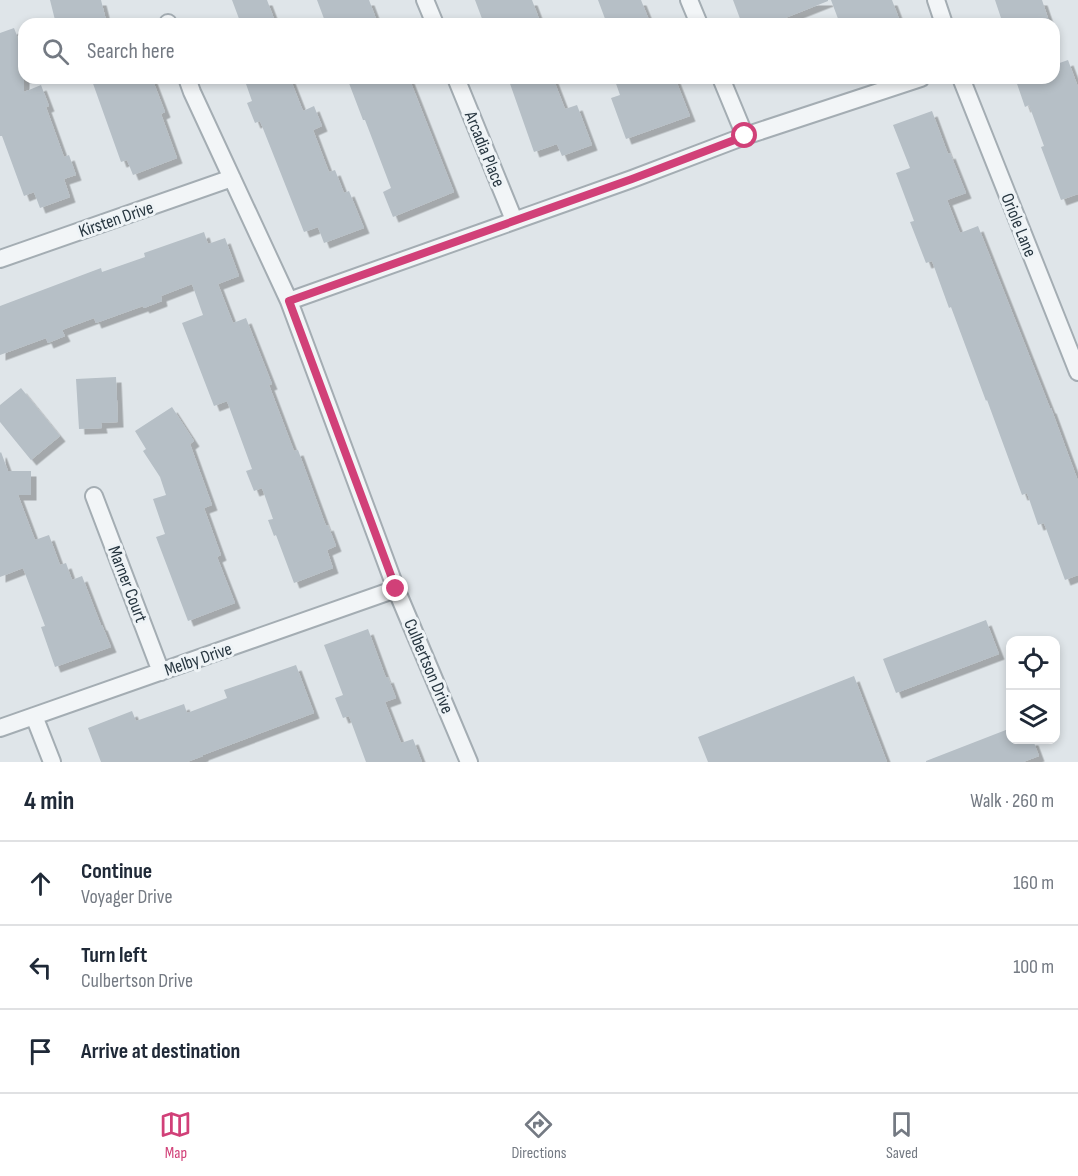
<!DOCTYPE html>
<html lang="en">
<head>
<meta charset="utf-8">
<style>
  body { margin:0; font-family:"Sofia Sans Condensed",sans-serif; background:#f2f2f3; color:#1f2937 }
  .controls { position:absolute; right:18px; bottom:18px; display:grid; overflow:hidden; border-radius:12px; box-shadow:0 3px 9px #0003 }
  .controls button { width:54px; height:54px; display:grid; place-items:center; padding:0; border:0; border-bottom:2px solid #e0e1e3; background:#fff; color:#1f2937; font:30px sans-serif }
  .stop { position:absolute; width:18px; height:18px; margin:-14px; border:4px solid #d14078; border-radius:50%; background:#fff }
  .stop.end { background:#d14078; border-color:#fff; box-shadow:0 2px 6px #0008 }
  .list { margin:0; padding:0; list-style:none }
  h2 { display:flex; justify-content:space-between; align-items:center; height:78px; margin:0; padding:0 24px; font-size:26px }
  h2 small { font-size:20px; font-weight:400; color:#747a83 }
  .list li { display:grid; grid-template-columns:39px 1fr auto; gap:18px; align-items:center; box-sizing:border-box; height:84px; padding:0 24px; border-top:2px solid #e0e1e3 }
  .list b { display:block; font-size:22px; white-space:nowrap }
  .list p { margin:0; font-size:20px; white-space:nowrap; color:#747a83 }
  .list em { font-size:20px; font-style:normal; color:#747a83 }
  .icon { flex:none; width:33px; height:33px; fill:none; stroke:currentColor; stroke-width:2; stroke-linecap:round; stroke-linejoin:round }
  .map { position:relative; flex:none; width:1078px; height:762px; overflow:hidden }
  .search { position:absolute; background:#fff; box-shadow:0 3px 9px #0003; left:18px; right:18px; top:18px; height:66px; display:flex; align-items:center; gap:15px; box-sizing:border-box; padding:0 21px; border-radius:18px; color:#747a83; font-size:22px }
  .sheet { height:330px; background:#fff }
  nav { display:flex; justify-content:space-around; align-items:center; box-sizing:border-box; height:84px; border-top:2px solid #e0e1e3; background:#fff; font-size:16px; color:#747a83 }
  nav a { display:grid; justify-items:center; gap:3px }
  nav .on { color:#d14078 }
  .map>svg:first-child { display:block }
  .building { fill:#b6bfc6; filter:url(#shadow) }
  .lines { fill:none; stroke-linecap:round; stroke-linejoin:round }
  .minor-casing { stroke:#a4adb3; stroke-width:20 }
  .minor { stroke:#f2f5f7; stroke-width:16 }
  .route { stroke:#d14078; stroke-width:8 }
  .labels { text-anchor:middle; stroke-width:6; stroke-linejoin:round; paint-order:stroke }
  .street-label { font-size:18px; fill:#273640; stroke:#eef3f6 }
</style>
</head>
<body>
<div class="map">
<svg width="1078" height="762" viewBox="0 0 1078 762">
  <defs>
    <filter id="shadow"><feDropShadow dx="5.5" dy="5.5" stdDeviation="0" flood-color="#0004"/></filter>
  </defs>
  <rect width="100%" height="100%" fill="#dfe5e9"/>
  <path class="building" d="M 50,0 L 101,0 L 107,24 L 56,24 Z
    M 232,0 L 267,0 L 276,24 L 241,24 Z
    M 317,0 L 369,0 L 378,24 L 326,24 Z
    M 475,0 L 532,0 L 541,24 L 484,24 Z
    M 598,0 L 641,0 L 649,20 L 639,24 L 607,24 Z
    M 733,0 L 828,0 L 828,1 L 770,24 L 742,24 Z
    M 831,0 L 892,0 L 901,24 L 840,24 Z
    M 995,0 L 1042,0 L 1050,24 L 1003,24 Z
    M 14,28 L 24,54 L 24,92 L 41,85 L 49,106 L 46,107 L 64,157 L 69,155 L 76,175 L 64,179 L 70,197 L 40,208 L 34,192 L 24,196 L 2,136 L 0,136 L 0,33 Z
    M 1068,60 L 1078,87 L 1078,194 L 1061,200 L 1041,147 L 1044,146 L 1029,105 L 1025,107 L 1015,78 L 1054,78 L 1054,65 Z
    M 91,78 L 152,78 L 165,112 L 161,114 L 177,158 L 133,175 L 127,160 L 121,162 Z
    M 262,78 L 290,78 L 303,111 L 314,106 L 322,126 L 313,130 L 329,172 L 335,170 L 344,193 L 349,191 L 364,228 L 324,243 L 318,227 L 304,232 L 260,121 L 255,123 L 247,103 L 252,101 L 246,84 Z
    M 347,78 L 409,78 L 454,192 L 393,217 L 383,192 L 391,188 L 365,120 L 363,120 Z
    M 508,78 L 553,78 L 565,109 L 577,105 L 592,145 L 562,156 L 557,144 L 534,152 Z
    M 614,78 L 675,78 L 690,116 L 626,139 L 611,98 L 620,95 Z
    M 932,111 L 948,154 L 950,153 L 966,193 L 947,200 L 960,233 L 978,226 L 1050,408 L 1051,408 L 1078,481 L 1078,575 L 1065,580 L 1044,523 L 1038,525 L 1027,493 L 1022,495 L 987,400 L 986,401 L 951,307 L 949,308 L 932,261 L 926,263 L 910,222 L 914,221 L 896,173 L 910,168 L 893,125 Z
    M 204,232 L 208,244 L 225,238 L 239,276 L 218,284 L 233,323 L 246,318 L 272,384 L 269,385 L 294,451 L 298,450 L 326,526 L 328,525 L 336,546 L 327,550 L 333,568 L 294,583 L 276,535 L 274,536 L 268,520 L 273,519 L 262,488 L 254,491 L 246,471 L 252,469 L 227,401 L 214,406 L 182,323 L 203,315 L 192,284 L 161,296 L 162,301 L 144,308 L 143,306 L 96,323 L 94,318 L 62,330 L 65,336 L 48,343 L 46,338 L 0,355 L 0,306 L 101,268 L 102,272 L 145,257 L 144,253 Z
    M 116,377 L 118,422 L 101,423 L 102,428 L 79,429 L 76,379 Z
    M 21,388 L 60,436 L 31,460 L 0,422 L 0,405 Z
    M 172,407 L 194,441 L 190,444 L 212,505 L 204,508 L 221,555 L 217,557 L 235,603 L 188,621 L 156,537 L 165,534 L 153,499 L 166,495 L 160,477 L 143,451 L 146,449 L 135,431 Z
    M 1,452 L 8,471 L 31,471 L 31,495 L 18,495 L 35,540 L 49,535 L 60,565 L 66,563 L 72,580 L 82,576 L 101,625 L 102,625 L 111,647 L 55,667 L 41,627 L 45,626 L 23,568 L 0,577 L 0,453 Z
    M 986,620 L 999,654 L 896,693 L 883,659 Z
    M 368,629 L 386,678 L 388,677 L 396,698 L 385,702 L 401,743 L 413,739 L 422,762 L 366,762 L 349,716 L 343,718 L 335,698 L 343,695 L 324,645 Z
    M 296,665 L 314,713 L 203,755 L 203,756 L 187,762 L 101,762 L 88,728 L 132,711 L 136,721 L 184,704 L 187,713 L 227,698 L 224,690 Z
    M 854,676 L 887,762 L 708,762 L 698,737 Z
    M 1011,728 L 1011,740 L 1033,740 L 1039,756 L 1023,762 L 926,762 L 926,761 Z"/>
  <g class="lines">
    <defs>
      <path id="minor" d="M 425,0 L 435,24
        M 689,0 L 699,24
        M 936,0 L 944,24
        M 168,23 L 168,24
        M 187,78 L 192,92 L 289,301 L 396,589 L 469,762
        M 456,78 L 514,220
        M 721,78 L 745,136
        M 961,78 L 1078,372
        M 0,259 L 232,178
        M 289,301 L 632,179 L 745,136 L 921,78
        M 94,496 L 161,672
        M 34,716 L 52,762
        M 0,728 L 396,589"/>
    </defs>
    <use href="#minor" class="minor-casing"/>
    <use href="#minor" class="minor"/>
  </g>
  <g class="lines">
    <path class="route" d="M 396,589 L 289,301 L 632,179 L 745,136"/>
  </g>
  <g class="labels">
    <g class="street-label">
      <text transform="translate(485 149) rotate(68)" y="6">Arcadia Place</text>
      <text transform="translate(116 219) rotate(-19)" y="6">Kirsten Drive</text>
      <text transform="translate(1019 225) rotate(68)" y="6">Oriole Lane</text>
      <text transform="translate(128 584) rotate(69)" y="6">Marner Court</text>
      <text transform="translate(198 659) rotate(-19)" y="6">Melby Drive</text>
      <text transform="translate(429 666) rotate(67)" y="6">Culbertson Drive</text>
    </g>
  </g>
</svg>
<div class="controls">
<button><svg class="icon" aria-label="locate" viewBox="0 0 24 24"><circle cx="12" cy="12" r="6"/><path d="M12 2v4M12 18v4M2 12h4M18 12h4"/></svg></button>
<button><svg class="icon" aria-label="layers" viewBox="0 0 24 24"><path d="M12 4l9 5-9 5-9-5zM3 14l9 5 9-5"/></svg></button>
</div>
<div class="stop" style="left:745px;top:136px"></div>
<div class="stop end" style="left:396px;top:589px"></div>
<div class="search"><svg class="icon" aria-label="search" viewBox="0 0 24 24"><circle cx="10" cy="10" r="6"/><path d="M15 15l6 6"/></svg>Search here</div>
</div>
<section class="sheet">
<h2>4 min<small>Walk · 260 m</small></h2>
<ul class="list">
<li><svg class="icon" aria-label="ahead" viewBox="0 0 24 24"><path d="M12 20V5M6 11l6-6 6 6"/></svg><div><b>Continue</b><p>Voyager Drive</p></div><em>160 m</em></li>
<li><svg class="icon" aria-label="left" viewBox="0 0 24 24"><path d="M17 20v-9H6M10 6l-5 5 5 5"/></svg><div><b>Turn left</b><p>Culbertson Drive</p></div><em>100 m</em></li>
<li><svg class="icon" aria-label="arrive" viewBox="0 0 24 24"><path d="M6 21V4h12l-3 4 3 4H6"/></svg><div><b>Arrive at destination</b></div></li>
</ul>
</section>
<nav>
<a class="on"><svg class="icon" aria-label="map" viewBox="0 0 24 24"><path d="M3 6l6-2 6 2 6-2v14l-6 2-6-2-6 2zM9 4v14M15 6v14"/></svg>Map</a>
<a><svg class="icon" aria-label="directions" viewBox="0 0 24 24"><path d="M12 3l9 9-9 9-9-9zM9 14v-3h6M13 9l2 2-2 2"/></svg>Directions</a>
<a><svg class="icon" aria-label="saved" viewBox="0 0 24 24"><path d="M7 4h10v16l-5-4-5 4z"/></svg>Saved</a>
</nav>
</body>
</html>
